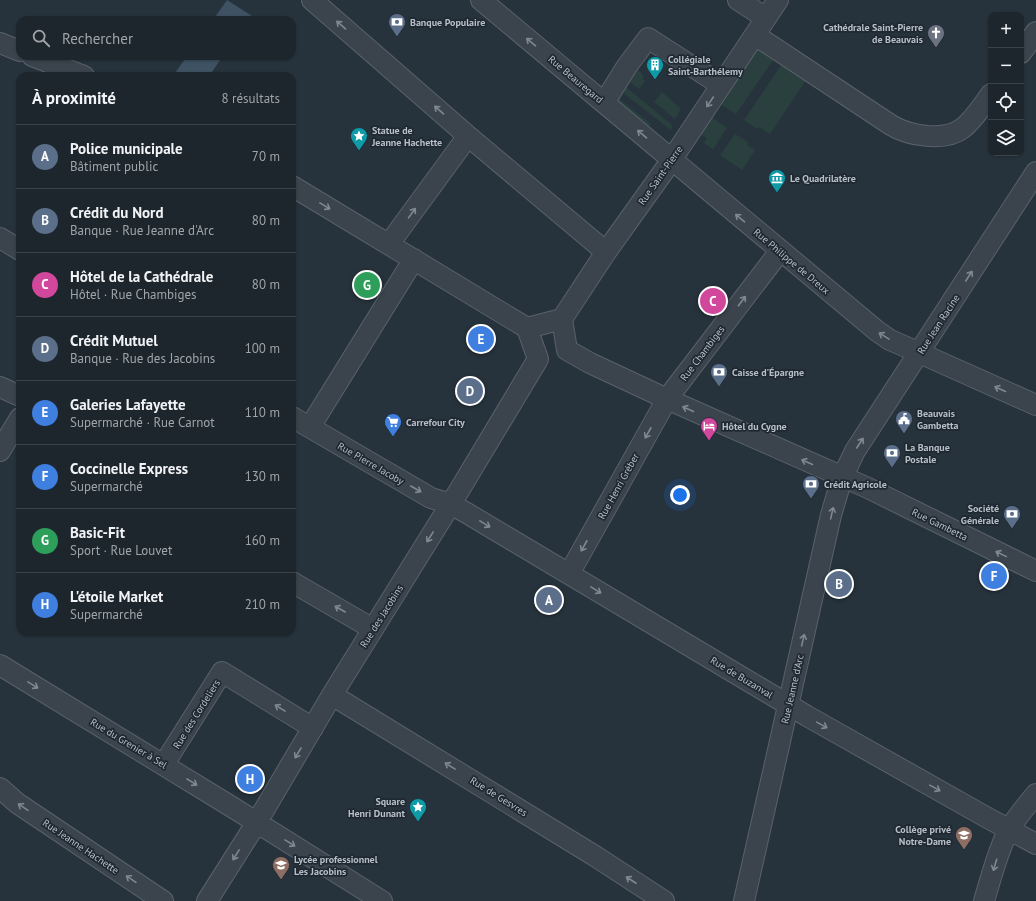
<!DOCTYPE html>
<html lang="fr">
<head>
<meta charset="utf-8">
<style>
  body { margin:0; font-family:"PT Sans",sans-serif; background:#252e35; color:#f1f3f6 }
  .controls { position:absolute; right:12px; top:12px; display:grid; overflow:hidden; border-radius:8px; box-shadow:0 1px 3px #0004 }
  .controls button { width:36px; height:36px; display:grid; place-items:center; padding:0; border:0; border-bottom:1px solid #3b4349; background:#1d262d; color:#f1f3f6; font:20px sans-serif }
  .you { position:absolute; left:680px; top:495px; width:14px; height:14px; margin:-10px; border:3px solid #fff; border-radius:50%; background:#1a73e8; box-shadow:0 0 0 6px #1a73e833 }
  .badge { display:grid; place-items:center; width:26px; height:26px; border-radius:50%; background:#8c9099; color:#fff; font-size:13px; font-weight:700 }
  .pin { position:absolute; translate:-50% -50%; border:2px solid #fff; box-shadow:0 1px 4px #0006 }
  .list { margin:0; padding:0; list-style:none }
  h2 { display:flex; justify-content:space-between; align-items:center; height:52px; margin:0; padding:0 16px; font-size:17px }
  h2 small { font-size:13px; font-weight:400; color:#a0a5aa }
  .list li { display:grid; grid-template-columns:26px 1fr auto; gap:12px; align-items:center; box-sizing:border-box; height:64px; padding:0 16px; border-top:1px solid #3b4349 }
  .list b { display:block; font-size:15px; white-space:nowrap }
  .list p { margin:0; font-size:13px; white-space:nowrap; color:#a0a5aa }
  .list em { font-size:13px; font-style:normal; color:#a0a5aa }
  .icon { flex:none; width:22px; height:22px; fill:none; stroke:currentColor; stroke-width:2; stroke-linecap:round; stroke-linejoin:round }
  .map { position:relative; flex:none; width:1036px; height:901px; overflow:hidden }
  .search { position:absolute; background:#1d262d; box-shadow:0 1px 3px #0004; left:16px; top:16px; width:280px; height:44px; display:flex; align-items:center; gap:10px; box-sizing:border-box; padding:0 14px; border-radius:12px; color:#a0a5aa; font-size:15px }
  .panel { position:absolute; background:#1d262d; box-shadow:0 1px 3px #0004; left:16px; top:72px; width:280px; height:564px; border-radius:12px }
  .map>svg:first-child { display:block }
  .green { fill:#2a403e }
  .water { fill:#3e5263 }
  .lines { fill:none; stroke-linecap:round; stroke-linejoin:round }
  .minor-casing { stroke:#59626b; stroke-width:22 }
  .minor { stroke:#3b444d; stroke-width:20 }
  .oneway { stroke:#7f8891 }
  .labels { text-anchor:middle; stroke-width:3.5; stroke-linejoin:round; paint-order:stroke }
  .poi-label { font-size:10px; font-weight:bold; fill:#b7bfc8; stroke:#202932; text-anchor:start }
  .street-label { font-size:10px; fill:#b7bfc8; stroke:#202932 }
</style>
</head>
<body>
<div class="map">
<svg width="1036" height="901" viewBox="0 0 1036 901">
  <rect width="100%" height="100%" fill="#27333c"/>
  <path class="green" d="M 761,42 L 778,53 L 736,114 L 720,104 Z
    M 786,58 L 810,74 L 770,134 L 759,127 L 757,129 L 744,120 Z
    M 634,66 L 643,75 L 643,79 L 645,81 L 639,89 L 624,78 Z
    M 621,83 L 672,125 L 671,130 L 618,89 Z
    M 662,92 L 681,109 L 675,119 L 654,102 Z
    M 616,96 L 651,124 L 648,127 L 613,100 Z
    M 711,117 L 727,128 L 713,149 L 704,143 L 707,138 L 700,134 Z
    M 735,134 L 748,142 L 747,145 L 755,150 L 742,170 L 720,155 Z"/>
  <path class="water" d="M 227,0 L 252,16 L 249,20 L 213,20 Z
    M 187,56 L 223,56 L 209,76 L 173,76 Z"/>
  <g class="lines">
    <defs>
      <path id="minor" d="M 312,0 L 468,136 L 606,252
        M 481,0 L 877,331 L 890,340 L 904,346 L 1036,405
        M 738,0 L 766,18
        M 755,35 L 891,125 C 909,136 945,142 963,128 C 974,119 983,105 991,94
        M 0,43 L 20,51
        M 1021,53 L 1036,32
        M 32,56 L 84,76
        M 604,103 L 627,66 L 648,38 L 721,85
        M 292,186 L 527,328
        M 0,238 L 20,250
        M 389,244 L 468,136
        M 562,319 L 567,350 L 590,363 L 667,399 L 868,488 L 1036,571
        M 527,328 L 562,319 L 606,252 L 666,168 L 778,0
        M 0,387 L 20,396
        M 292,417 L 431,498 L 448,503 L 465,512 L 807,716 L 986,817 L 1036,844
        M 310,427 L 414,259
        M 0,451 L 20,418
        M 569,574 L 667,399 L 780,251
        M 292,582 L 373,629
        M 0,665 L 232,807 L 382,901
        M 332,695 L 595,856 L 664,901
        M 164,764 L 222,672 L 313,728
        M 0,788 L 17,803 L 163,901
        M 207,901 L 257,822 L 332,695 L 460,489 L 538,359 L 527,328
        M 744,901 L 831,515 L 842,478 L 855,451 L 1036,172
        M 984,901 C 991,878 997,853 1008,831 C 1016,818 1026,806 1036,794"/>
    </defs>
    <use href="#minor" class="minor-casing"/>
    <use href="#minor" class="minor"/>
  </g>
  <defs><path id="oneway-shaft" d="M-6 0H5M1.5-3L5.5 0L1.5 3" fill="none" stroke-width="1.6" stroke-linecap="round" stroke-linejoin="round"/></defs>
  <g class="oneway">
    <use href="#oneway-shaft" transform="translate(341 25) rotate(-139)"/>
    <use href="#oneway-shaft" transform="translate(531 42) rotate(-140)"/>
    <use href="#oneway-shaft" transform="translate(710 102) rotate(124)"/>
    <use href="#oneway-shaft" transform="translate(439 110) rotate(-139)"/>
    <use href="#oneway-shaft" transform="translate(642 134) rotate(-140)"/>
    <use href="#oneway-shaft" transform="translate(325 206) rotate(31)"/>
    <use href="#oneway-shaft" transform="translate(412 213) rotate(-54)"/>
    <use href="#oneway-shaft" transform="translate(740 218) rotate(-140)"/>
    <use href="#oneway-shaft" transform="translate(969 276) rotate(-57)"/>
    <use href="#oneway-shaft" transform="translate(742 301) rotate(-53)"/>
    <use href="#oneway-shaft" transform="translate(884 336) rotate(-148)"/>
    <use href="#oneway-shaft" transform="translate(1000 389) rotate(-156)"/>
    <use href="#oneway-shaft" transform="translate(688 409) rotate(-156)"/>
    <use href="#oneway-shaft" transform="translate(648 433) rotate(119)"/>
    <use href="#oneway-shaft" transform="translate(860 443) rotate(-57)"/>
    <use href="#oneway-shaft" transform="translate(807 462) rotate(-156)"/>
    <use href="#oneway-shaft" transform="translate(416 489) rotate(30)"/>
    <use href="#oneway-shaft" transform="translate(832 513) rotate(-77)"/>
    <use href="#oneway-shaft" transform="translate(485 524) rotate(31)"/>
    <use href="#oneway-shaft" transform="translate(430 537) rotate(122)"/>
    <use href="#oneway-shaft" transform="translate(584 546) rotate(119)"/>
    <use href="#oneway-shaft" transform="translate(1001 554) rotate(-154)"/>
    <use href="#oneway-shaft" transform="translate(596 590) rotate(31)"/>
    <use href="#oneway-shaft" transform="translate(340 609) rotate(-150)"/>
    <use href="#oneway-shaft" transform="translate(803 640) rotate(-77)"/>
    <use href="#oneway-shaft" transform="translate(33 685) rotate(31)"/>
    <use href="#oneway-shaft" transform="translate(280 708) rotate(-148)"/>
    <use href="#oneway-shaft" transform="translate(822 725) rotate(29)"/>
    <use href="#oneway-shaft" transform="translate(298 753) rotate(121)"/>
    <use href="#oneway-shaft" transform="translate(450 766) rotate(-148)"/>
    <use href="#oneway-shaft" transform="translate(192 782) rotate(32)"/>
    <use href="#oneway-shaft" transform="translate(935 788) rotate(29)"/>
    <use href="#oneway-shaft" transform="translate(23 807) rotate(-146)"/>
    <use href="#oneway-shaft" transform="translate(290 843) rotate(32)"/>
    <use href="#oneway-shaft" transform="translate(236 855) rotate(122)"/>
    <use href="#oneway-shaft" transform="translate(995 865) rotate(107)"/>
    <use href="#oneway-shaft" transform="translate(131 879) rotate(-146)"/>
    <use href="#oneway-shaft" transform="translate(631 880) rotate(-147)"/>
  </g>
  <defs>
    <symbol id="bank-pin" viewBox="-11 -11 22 30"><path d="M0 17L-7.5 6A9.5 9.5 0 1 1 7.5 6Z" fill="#5c6f8a" stroke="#202932"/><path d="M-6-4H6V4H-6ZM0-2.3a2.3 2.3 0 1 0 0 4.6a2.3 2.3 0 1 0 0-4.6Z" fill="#fff"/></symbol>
    <symbol id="church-pin" viewBox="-11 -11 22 30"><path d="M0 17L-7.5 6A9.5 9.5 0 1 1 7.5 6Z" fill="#6b7280" stroke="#202932"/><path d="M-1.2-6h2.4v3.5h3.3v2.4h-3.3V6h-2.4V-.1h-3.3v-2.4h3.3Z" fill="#fff"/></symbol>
    <symbol id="building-pin" viewBox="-11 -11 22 30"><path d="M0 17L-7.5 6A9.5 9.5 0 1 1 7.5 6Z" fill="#0f9aa8" stroke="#202932"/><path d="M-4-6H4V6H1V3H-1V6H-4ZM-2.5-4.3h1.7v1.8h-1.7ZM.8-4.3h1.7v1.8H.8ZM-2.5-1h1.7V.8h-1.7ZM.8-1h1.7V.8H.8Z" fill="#fff"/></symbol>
    <symbol id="sight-pin" viewBox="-11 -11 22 30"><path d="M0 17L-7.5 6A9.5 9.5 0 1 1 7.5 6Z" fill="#0f9aa8" stroke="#202932"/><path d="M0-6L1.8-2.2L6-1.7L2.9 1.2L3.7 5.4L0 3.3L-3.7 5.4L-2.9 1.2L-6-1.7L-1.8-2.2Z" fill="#fff"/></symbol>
    <symbol id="museum-pin" viewBox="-11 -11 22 30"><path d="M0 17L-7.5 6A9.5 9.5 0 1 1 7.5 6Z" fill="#0f9aa8" stroke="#202932"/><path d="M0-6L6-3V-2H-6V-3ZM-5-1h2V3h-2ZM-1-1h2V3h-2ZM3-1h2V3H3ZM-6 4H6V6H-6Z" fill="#fff"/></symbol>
    <symbol id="civic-pin" viewBox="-11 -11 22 30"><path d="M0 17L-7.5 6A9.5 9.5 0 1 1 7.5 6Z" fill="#5c6f8a" stroke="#202932"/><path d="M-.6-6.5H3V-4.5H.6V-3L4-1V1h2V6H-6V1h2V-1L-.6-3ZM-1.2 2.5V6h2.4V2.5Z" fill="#fff"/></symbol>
    <symbol id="supermarket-pin" viewBox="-11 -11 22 30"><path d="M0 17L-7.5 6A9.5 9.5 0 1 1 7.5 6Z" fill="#3f7fe0" stroke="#202932"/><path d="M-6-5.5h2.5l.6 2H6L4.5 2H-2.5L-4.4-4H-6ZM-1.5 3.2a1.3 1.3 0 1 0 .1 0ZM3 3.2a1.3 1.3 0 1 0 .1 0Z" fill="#fff"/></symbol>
    <symbol id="hotel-pin" viewBox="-11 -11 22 30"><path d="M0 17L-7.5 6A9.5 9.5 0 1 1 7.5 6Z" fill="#d1479c" stroke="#202932"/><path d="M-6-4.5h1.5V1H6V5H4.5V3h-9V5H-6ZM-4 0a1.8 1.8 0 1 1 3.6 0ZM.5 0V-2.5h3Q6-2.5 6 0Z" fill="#fff"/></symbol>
    <symbol id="school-pin" viewBox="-11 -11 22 30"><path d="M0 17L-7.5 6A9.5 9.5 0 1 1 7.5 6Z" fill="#8d6e63" stroke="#202932"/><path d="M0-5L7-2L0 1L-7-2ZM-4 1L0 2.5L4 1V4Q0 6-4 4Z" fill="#fff"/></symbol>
  </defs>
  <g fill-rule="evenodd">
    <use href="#bank-pin" x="387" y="12" width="20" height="27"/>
    <use href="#church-pin" x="926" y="23" width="20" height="27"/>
    <use href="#building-pin" x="645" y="55" width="20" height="27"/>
    <use href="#sight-pin" x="349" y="126" width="20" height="27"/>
    <use href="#museum-pin" x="767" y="168" width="20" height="27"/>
    <use href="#bank-pin" x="709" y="362" width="20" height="27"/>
    <use href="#civic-pin" x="894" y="409" width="20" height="27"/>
    <use href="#supermarket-pin" x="383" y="412" width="20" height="27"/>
    <use href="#hotel-pin" x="699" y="416" width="20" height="27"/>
    <use href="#bank-pin" x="882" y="443" width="20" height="27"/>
    <use href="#bank-pin" x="801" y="474" width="20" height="27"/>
    <use href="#bank-pin" x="1002" y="504" width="20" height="27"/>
    <use href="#sight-pin" x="408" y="797" width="20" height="27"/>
    <use href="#school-pin" x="954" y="825" width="20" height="27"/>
    <use href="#school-pin" x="271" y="855" width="20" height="27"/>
  </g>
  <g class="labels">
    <g class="poi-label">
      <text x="410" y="26">Banque Populaire</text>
      <text x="923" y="31" text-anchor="end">Cathédrale Saint-Pierre<tspan x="923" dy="12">de Beauvais</tspan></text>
      <text x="668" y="63">Collégiale<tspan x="668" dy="12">Saint-Barthélemy</tspan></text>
      <text x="372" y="134">Statue de<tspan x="372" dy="12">Jeanne Hachette</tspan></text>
      <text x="790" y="182">Le Quadrilatère</text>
      <text x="732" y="376">Caisse d'Épargne</text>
      <text x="917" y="417">Beauvais<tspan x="917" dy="12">Gambetta</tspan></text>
      <text x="406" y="426">Carrefour City</text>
      <text x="722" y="430">Hôtel du Cygne</text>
      <text x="905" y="451">La Banque<tspan x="905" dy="12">Postale</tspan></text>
      <text x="824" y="488">Crédit Agricole</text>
      <text x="999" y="512" text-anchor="end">Société<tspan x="999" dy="12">Générale</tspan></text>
      <text x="405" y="805" text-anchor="end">Square<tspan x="405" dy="12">Henri Dunant</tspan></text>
      <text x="951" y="833" text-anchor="end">Collège privé<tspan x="951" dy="12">Notre-Dame</tspan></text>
      <text x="294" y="863">Lycée professionnel<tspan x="294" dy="12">Les Jacobins</tspan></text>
    </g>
    <g class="street-label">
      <text transform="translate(576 79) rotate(40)" y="4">Rue Beauregard</text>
      <text transform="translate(660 175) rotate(-55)" y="4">Rue Saint-Pierre</text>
      <text transform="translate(792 261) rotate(40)" y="4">Rue Philippe de Dreux</text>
      <text transform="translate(938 324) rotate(-57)" y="4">Rue Jean Racine</text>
      <text transform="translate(702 353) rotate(-53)" y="4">Rue Chambiges</text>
      <text transform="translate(371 463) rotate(30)" y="4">Rue Pierre Jacoby</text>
      <text transform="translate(618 486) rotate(-61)" y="4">Rue Henri Gréber</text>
      <text transform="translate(940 524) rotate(26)" y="4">Rue Gambetta</text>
      <text transform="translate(381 616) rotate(-58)" y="4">Rue des Jacobins</text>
      <text transform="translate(742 677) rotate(31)" y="4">Rue de Buzanval</text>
      <text transform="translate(792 689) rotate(-77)" y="4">Rue Jeanne d'Arc</text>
      <text transform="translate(196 714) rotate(-58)" y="4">Rue des Cordeliers</text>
      <text transform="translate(129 743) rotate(31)" y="4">Rue du Grenier à Sel</text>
      <text transform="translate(499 796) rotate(32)" y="4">Rue de Gesvres</text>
      <text transform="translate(81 846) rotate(34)" y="4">Rue Jeanne Hachette</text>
    </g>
  </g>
</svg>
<div class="controls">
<button>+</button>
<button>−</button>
<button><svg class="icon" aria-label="locate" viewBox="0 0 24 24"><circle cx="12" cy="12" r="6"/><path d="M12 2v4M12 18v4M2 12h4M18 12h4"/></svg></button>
<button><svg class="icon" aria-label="layers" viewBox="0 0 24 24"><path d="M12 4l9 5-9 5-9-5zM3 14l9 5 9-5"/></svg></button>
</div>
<div class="you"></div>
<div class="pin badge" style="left:549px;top:600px;background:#5c6f8a">A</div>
<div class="pin badge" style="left:839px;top:584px;background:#5c6f8a">B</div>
<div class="pin badge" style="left:713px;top:301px;background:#d1479c">C</div>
<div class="pin badge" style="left:470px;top:391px;background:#5c6f8a">D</div>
<div class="pin badge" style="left:481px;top:339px;background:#3f7fe0">E</div>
<div class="pin badge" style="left:994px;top:576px;background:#3f7fe0">F</div>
<div class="pin badge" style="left:367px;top:285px;background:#2e9e5b">G</div>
<div class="pin badge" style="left:250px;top:779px;background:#3f7fe0">H</div>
<div class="search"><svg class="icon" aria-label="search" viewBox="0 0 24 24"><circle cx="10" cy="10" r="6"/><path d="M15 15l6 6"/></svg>Rechercher</div>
<section class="panel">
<h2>À proximité<small>8 résultats</small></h2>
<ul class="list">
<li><span class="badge" style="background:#5c6f8a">A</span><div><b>Police municipale</b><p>Bâtiment public</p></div><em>70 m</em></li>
<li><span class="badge" style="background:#5c6f8a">B</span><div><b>Crédit du Nord</b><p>Banque · Rue Jeanne d'Arc</p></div><em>80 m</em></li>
<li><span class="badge" style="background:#d1479c">C</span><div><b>Hôtel de la Cathédrale</b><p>Hôtel · Rue Chambiges</p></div><em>80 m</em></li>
<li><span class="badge" style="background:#5c6f8a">D</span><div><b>Crédit Mutuel</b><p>Banque · Rue des Jacobins</p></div><em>100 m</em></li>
<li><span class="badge" style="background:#3f7fe0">E</span><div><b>Galeries Lafayette</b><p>Supermarché · Rue Carnot</p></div><em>110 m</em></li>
<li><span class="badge" style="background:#3f7fe0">F</span><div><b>Coccinelle Express</b><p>Supermarché</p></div><em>130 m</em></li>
<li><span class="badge" style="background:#2e9e5b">G</span><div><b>Basic-Fit</b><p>Sport · Rue Louvet</p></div><em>160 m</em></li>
<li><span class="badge" style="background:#3f7fe0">H</span><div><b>L'étoile Market</b><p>Supermarché</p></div><em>210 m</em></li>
</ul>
</section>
</div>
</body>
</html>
